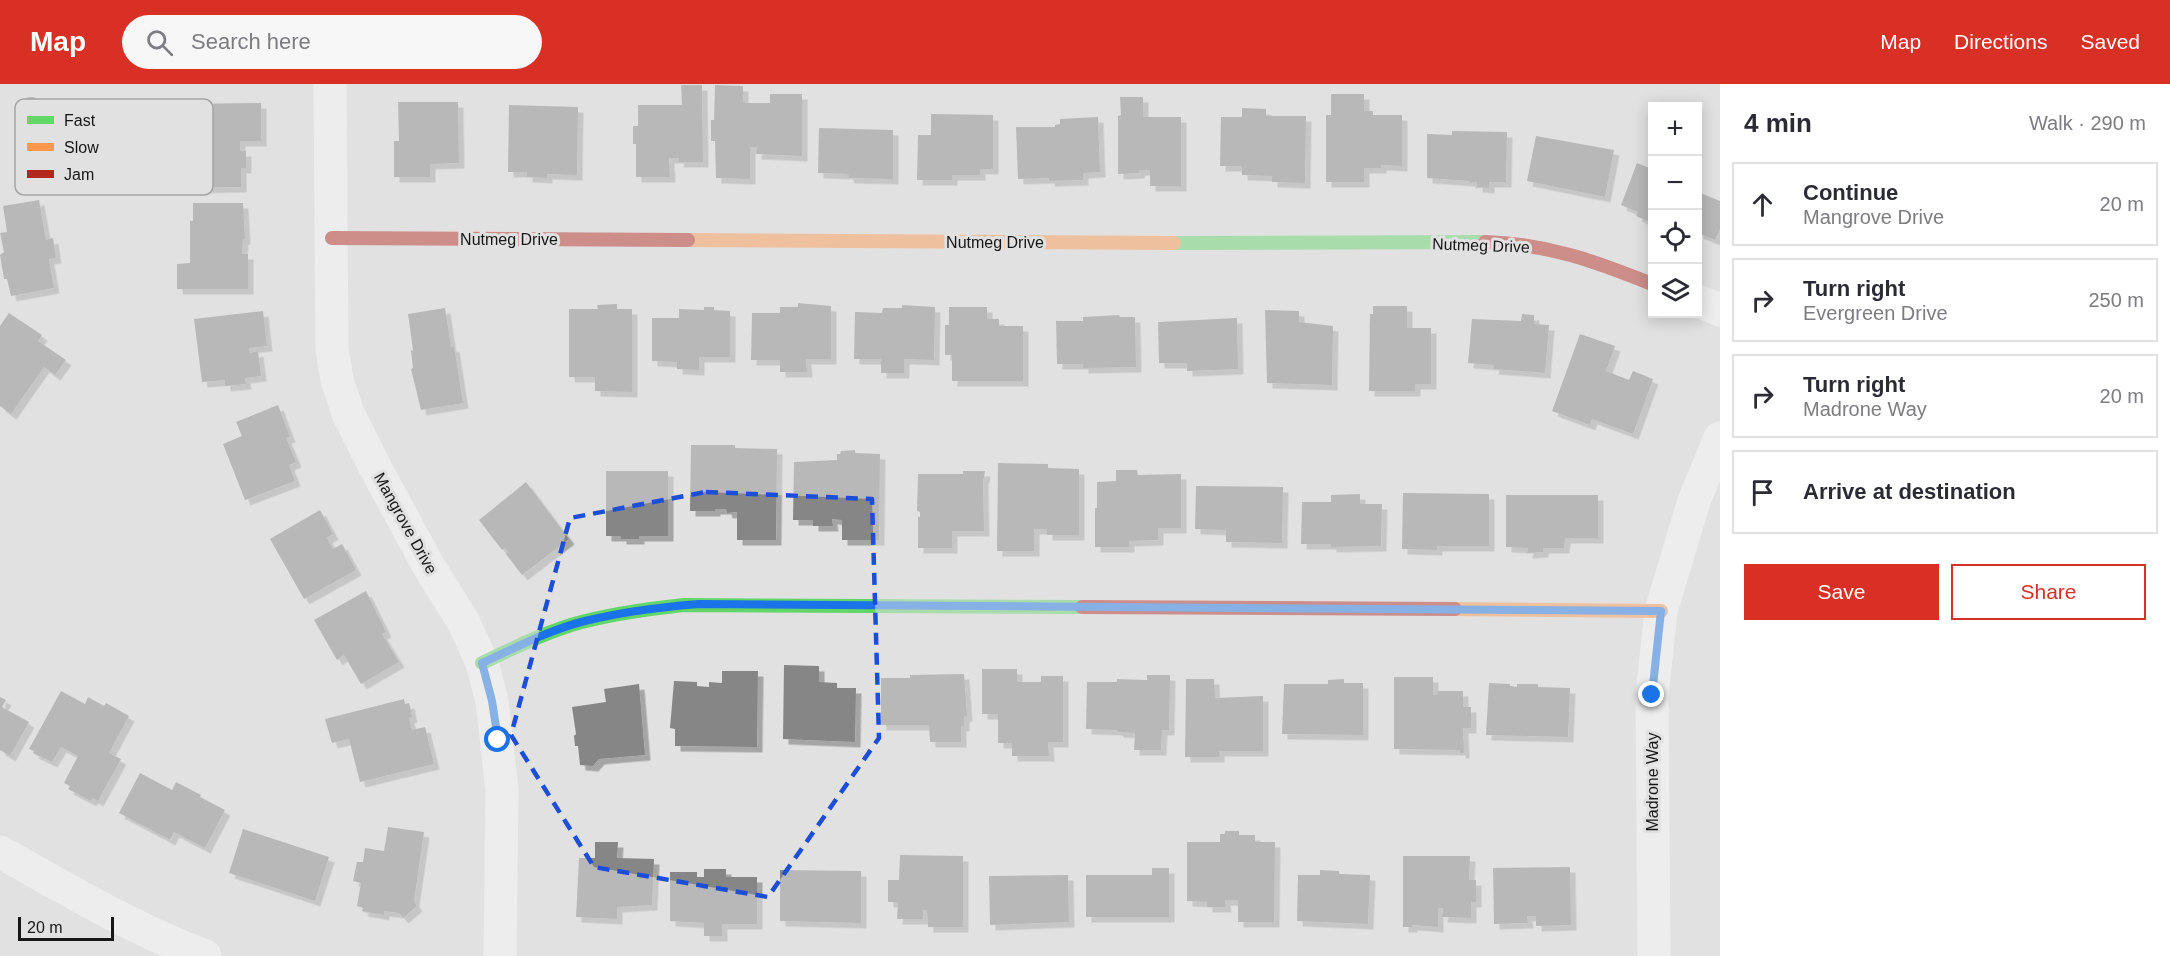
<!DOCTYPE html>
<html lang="en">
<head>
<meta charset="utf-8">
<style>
  body { margin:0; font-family:Helvetica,sans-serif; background:#f7f7f7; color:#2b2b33 }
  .controls { position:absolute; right:18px; top:18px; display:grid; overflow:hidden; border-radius:0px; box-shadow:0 3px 15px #0003 }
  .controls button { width:54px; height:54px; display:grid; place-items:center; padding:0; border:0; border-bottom:2px solid #e1e1e2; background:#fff; color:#2b2b33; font:30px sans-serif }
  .scale { position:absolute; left:18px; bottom:15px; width:96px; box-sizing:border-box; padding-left:6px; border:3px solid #161617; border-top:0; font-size:16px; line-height:21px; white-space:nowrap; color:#161617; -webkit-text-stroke:4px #e1e1e2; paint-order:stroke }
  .stop { position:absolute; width:18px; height:18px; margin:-14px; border:4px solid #1a73e8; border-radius:50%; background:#fff }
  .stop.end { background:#1a73e8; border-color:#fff; box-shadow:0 2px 6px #0008 }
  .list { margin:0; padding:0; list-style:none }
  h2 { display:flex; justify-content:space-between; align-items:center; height:78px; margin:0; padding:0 24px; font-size:26px }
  h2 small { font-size:20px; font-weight:400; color:#7c7c81 }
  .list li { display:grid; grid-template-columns:39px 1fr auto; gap:18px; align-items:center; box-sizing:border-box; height:84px; margin:0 12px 12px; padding:0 12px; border:2px solid #e1e1e2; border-radius:0px }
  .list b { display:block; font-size:22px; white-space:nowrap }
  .list p { margin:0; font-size:20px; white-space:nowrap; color:#7c7c81 }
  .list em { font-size:20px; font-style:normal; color:#7c7c81 }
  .actions { display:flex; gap:12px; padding:18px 24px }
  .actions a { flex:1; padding:14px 0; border:2px solid #d93025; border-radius:0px; text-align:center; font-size:21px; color:#d93025 }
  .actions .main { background:#d93025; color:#fff }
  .icon { flex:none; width:33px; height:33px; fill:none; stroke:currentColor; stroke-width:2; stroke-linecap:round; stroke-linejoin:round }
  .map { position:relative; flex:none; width:1720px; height:872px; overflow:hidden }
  header { display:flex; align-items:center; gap:36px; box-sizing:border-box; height:84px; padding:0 30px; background:#d93025; color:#fff }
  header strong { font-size:28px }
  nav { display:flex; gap:33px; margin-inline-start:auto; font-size:21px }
  .search { width:420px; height:54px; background:#f7f7f7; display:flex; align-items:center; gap:15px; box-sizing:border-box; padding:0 21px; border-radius:33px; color:#7c7c81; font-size:22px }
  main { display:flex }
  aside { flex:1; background:#fff }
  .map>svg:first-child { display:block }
  .building { fill:#868687; filter:url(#shadow) }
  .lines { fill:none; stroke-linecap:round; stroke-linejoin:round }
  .street { stroke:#fafafb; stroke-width:33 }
  .fast { stroke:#63d668; stroke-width:14 }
  .slow { stroke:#ff974d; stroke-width:14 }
  .jam { stroke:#b3261e; stroke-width:14 }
  .route { stroke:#1a73e8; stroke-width:8 }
  .marked { fill:none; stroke:#1d4ed8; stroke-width:4.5; stroke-dasharray:12 8; stroke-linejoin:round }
  .labels { text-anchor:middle; stroke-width:6; stroke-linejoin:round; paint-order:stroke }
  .street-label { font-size:16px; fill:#161617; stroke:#e1e1e2 }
  .key { fill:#e1e1e2; stroke:#a4a4a5; stroke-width:1.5 }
  .key-label { font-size:16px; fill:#161617 }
</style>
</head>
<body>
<header>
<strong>Map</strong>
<div class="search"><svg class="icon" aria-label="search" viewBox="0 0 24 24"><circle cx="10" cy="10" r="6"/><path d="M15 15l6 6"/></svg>Search here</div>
<nav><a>Map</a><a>Directions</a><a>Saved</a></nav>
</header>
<main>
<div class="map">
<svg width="1720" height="872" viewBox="0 0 1720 872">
  <defs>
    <filter id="shadow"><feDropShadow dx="5.5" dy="5.5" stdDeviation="0" flood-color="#0004"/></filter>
  </defs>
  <rect width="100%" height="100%" fill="#e1e1e2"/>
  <path class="building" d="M 681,1 L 702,1 L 703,78 L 678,78 L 679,74 L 669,74 L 670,93 L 636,93 L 636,60 L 633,60 L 633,42 L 638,42 L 638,21 L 682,21 Z
    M 715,1 L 743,2 L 743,19 L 770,19 L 770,10 L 802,10 L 802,72 L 756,70 L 757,63 L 750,63 L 750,95 L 716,94 L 715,57 L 711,57 L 711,36 L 714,36 Z
    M 1331,10 L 1364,10 L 1364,27 L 1373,27 L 1373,31 L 1402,31 L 1402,82 L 1381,81 L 1381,84 L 1364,84 L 1364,98 L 1326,98 L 1326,31 L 1331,31 Z
    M19 25a12 12 0 1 1 24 0a12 12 0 1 1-24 0Z
    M 1120,13 L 1143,13 L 1143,33 L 1181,33 L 1181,102 L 1150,102 L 1150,86 L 1140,86 L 1139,89 L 1118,90 L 1118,32 L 1121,31 Z
    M 398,18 L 458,18 L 459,79 L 430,80 L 430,93 L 394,93 L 394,57 L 399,57 Z
    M 261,19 L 261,57 L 240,57 L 240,67 L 246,67 L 246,84 L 241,84 L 241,103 L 183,104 L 183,63 L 173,63 L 173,59 L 171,59 L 170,43 L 173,43 L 173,38 L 181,38 L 181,20 Z
    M 509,21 L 578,23 L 577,91 L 547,90 L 547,94 L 527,93 L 527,88 L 508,88 Z
    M 1242,24 L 1266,25 L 1266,32 L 1306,32 L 1305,99 L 1272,98 L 1272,92 L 1242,91 L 1242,82 L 1220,82 L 1221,33 L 1242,33 Z
    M 931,30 L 993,31 L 993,85 L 980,85 L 980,91 L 952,91 L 952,96 L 917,96 L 918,51 L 931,51 Z
    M 1098,33 L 1100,88 L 1083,89 L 1083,96 L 1049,97 L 1049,94 L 1018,95 L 1016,43 L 1055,43 L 1055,41 L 1060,40 L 1060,35 Z
    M 819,44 L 893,46 L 893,95 L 849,94 L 848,90 L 818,89 Z
    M 1452,47 L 1507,48 L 1506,98 L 1489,98 L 1489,104 L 1477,103 L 1477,98 L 1470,99 L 1470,97 L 1427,94 L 1427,50 L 1452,51 Z
    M 1536,52 L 1614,66 L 1605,113 L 1527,97 Z
    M 1637,79 L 1652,85 L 1652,139 L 1636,132 L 1638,128 L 1621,121 Z
    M 1698,108 L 1720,117 L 1720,145 L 1715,156 L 1698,149 Z
    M 39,116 L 46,156 L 53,154 L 56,174 L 49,175 L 54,204 L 11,212 L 7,195 L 4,195 L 0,171 L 4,168 L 0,149 L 7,148 L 3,122 Z
    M 193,119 L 243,119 L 245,155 L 243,155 L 242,170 L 248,170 L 248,205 L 177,205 L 177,180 L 190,179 L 190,137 L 193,137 Z
    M 798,219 L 831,222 L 831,275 L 806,275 L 807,288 L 780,288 L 780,276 L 751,276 L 752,229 L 780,229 L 780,223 L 798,223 Z
    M 617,220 L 617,225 L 632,225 L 632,308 L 595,307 L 595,293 L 569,293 L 569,225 L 598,225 L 597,221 Z
    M 902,221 L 935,223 L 934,276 L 904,275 L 904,289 L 881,289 L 881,275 L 854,275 L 855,228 L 882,229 L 883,224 L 902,224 Z
    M 1373,222 L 1407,222 L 1407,244 L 1431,244 L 1431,300 L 1415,300 L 1415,307 L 1369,307 L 1370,230 L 1373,230 Z
    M 704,223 L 714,223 L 714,226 L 730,227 L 730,273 L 699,273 L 699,286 L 677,285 L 677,278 L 652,277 L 652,234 L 679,234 L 679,225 L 704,226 Z
    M 949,223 L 987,223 L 987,235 L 999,235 L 999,242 L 1023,242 L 1023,297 L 952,297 L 952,271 L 945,271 L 945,241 L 949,241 Z
    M 445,224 L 451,263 L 454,262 L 463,319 L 421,326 L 411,285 L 413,284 L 411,267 L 413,266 L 408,230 Z
    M 1265,226 L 1299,227 L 1299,238 L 1333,242 L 1332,301 L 1267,299 Z
    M 263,227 L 267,262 L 249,264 L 250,269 L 258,267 L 261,292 L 245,294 L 246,300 L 225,302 L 225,296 L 202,298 L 194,235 Z
    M 9,229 L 42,251 L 38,257 L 66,276 L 55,291 L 44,283 L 11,330 L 0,322 L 0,242 Z
    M 1522,230 L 1534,231 L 1534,240 L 1549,241 L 1545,289 L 1493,285 L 1494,281 L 1468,279 L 1472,235 L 1521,237 Z
    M 1119,231 L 1120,233 L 1135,233 L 1136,283 L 1083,284 L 1083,280 L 1057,280 L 1056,237 L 1083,237 L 1083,233 Z
    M 1237,234 L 1238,285 L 1187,287 L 1187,279 L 1159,279 L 1158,238 Z
    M 1580,250 L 1615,262 L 1606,287 L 1629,296 L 1633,287 L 1653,295 L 1633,350 L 1592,335 L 1590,341 L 1552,327 Z
    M 278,321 L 290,353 L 286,354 L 296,378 L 289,381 L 295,397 L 245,416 L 223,360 L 242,352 L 236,338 Z
    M 691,361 L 735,361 L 735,364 L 777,365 L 776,456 L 737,456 L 737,428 L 727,429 L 726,425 L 715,425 L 715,427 L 690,427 Z
    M 855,366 L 855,369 L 880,370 L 879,456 L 842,456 L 842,436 L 832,435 L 833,442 L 813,442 L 813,436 L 793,436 L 794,378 L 837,376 L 837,370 L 840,370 L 841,367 Z
    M 998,379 L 1048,380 L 1048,384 L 1079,385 L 1079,451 L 1047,451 L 1047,445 L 1034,445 L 1034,467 L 997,467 Z
    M 1116,386 L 1137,386 L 1138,391 L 1181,390 L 1181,444 L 1158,444 L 1158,456 L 1129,457 L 1129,463 L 1095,463 L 1095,424 L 1097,424 L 1097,398 L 1116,397 Z
    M 606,387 L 668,387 L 668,452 L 639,452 L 639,455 L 621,455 L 621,452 L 606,452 Z
    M 963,387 L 985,387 L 984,394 L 983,394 L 984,447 L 952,447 L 952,464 L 918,464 L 918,433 L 920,433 L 920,428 L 917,427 L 918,390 L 963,390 Z
    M 526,398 L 569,455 L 522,491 L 506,470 L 508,468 L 505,464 L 502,466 L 479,436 Z
    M 1196,402 L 1283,403 L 1282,459 L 1226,458 L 1226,446 L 1195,445 Z
    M 1403,409 L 1489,410 L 1489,462 L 1437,462 L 1437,466 L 1402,465 Z
    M 1360,410 L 1360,420 L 1382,420 L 1381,462 L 1331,463 L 1331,460 L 1301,460 L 1302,418 L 1331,418 L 1331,411 Z
    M 1506,411 L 1598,411 L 1598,454 L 1565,454 L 1564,464 L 1543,464 L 1543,468 L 1527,469 L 1528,464 L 1506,463 Z
    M 320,426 L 333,450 L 327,454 L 333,465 L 342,460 L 356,486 L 304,515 L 270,455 Z
    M 366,507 L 386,548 L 382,550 L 399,578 L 361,600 L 344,571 L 337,576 L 314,536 Z
    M 784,581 L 819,582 L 819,598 L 837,599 L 837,604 L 856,604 L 855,658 L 783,655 Z
    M 982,585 L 1017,585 L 1017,598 L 1041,598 L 1041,592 L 1063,592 L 1063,658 L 1048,658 L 1049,672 L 1012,672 L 1012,659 L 998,659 L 998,630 L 982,630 Z
    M 722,587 L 758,587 L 757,663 L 675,662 L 675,645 L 670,644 L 674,597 L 697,598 L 697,602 L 709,603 L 709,598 L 722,599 Z
    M 964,590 L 967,632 L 964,633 L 964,642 L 961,642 L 961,658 L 930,658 L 929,641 L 881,641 L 881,594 L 910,594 L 910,591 Z
    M 1147,591 L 1170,591 L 1169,646 L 1162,646 L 1161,666 L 1134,666 L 1135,649 L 1118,648 L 1117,646 L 1086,645 L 1087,598 L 1117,598 L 1117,595 L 1147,596 Z
    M 1394,593 L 1433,593 L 1433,611 L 1438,611 L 1438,607 L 1463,607 L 1463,623 L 1471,623 L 1471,644 L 1463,644 L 1464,669 L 1460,669 L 1460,666 L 1394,665 Z
    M 1186,595 L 1214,595 L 1215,614 L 1263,612 L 1263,667 L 1219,667 L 1219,673 L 1185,673 Z
    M 1344,595 L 1344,599 L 1363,599 L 1363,651 L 1282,650 L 1284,600 L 1328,600 L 1328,596 Z
    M 1489,599 L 1510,600 L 1510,602 L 1517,603 L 1517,600 L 1538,600 L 1538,603 L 1570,604 L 1568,653 L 1486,651 Z
    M 639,600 L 645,671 L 599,675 L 593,682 L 580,681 L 578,662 L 575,662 L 574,652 L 576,650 L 572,623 L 606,618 L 604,605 Z
    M 61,607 L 85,620 L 88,613 L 104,622 L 106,619 L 129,632 L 109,669 L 121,675 L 98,717 L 93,714 L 91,717 L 68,705 L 70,702 L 64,699 L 78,672 L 61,663 L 52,678 L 33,669 L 34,667 L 29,665 Z
    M 0,613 L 6,616 L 2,623 L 29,638 L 10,672 L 0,666 Z
    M 404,615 L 405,620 L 409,619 L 412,633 L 409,634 L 412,646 L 425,643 L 434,680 L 360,698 L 349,655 L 332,659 L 325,635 Z
    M 140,689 L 172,706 L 176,698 L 201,711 L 200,713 L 225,726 L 205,764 L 174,748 L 170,756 L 119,729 Z
    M 388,743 L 424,748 L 414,817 L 417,822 L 403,834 L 399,829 L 384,827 L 384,831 L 362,827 L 363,824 L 357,822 L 361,799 L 353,797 L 357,778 L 363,778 L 365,764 L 384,767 Z
    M 243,745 L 329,773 L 315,817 L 229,789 Z
    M 1225,747 L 1239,747 L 1239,751 L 1255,751 L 1255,758 L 1275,758 L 1274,838 L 1238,838 L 1238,816 L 1225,816 L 1226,823 L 1207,823 L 1207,818 L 1187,817 L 1187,758 L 1220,758 L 1220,750 L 1225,750 Z
    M 595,758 L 618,758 L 617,774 L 654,775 L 652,821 L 617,823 L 617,835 L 576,833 L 579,774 L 595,774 Z
    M 900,771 L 963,772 L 963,843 L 928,843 L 927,826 L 923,826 L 923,835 L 897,835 L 898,818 L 888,818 L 888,796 L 899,796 Z
    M 1403,772 L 1470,772 L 1469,796 L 1476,796 L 1476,818 L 1471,818 L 1471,834 L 1442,833 L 1443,824 L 1438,824 L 1438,843 L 1412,841 L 1412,843 L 1403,843 Z
    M 1570,783 L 1571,841 L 1536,842 L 1536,832 L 1527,832 L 1528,839 L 1494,840 L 1493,784 Z
    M 1152,784 L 1169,784 L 1169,833 L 1086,833 L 1086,791 L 1152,791 Z
    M 704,785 L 726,785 L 726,793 L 757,793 L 757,840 L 722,840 L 722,852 L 704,852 L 704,839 L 670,837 L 670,788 L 697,788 L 697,793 L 704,793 Z
    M 780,786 L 861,787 L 861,839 L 780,837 Z
    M 1320,786 L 1339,787 L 1339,790 L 1370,791 L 1368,840 L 1297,837 L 1298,791 L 1320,791 Z
    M 1068,791 L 1069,838 L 990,841 L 989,792 Z"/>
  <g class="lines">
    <path class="street" d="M 330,0 L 332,265 L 337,296 L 348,329 L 375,383 L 428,481 L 464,539 L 482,579 L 492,617 L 502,706 L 500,872
      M 1698,217 L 1720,226
      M 0,768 C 67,805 133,845 205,872
      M 1654,872 L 1652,611 L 1661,527 L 1694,417 L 1720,354"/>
    <path class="fast" d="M 1174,159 L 1485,158
      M 482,579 C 511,565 540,551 571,541 C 608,530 646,525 684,521 L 1082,523"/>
    <path class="slow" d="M 688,156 L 1174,159
      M 1455,525 L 1661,527"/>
    <path class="jam" d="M 332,154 L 688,156
      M 1485,158 C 1549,160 1594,177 1652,200
      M 1082,523 L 1455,525"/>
  </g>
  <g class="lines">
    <path class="route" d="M 498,656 L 492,617 L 482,579 C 515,564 549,546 585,537 C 622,528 660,523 699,520 L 1661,527 L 1652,611"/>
  </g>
  <path d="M0 0H1720V872H0ZM 706,408 L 872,415 L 879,654 L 768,813 L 594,783 L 511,651 L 570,434 Z" fill="#e1e1e2" fill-opacity=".55" fill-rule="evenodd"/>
  <path class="marked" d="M 706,408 L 872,415 L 879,654 L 768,813 L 594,783 L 511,651 L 570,434 Z"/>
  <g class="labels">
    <g class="street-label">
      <text x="509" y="161">Nutmeg Drive</text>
      <text x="995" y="164">Nutmeg Drive</text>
      <text transform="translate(1481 161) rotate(2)" y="6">Nutmeg Drive</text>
      <text transform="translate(406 439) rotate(61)" y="6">Mangrove Drive</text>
      <text transform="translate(1652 698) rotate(-90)" y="6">Madrone Way</text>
    </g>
  </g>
  <rect x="15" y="15" width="198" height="96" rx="9" class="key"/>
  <rect x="27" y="32" width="27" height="8" fill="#63d668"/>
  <rect x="27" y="59" width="27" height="8" fill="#ff974d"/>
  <rect x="27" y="86" width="27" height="8" fill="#b3261e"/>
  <g class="key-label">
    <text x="64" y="42">Fast</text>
    <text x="64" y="69">Slow</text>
    <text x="64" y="96">Jam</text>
  </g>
</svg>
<div class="controls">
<button>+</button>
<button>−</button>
<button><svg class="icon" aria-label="locate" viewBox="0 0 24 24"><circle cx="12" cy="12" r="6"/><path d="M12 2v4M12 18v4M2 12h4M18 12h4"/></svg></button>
<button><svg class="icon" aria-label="layers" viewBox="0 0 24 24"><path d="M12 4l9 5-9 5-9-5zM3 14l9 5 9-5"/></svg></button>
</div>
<div class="scale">20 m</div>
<div class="stop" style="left:498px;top:656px"></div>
<div class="stop end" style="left:1652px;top:611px"></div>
</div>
<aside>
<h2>4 min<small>Walk · 290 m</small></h2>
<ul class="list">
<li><svg class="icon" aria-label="ahead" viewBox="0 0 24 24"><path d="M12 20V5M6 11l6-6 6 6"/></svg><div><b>Continue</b><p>Mangrove Drive</p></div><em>20 m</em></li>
<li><svg class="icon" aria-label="right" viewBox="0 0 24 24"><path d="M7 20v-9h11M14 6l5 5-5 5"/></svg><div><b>Turn right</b><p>Evergreen Drive</p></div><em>250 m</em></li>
<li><svg class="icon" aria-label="right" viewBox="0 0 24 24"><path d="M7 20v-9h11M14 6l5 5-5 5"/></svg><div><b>Turn right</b><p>Madrone Way</p></div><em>20 m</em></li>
<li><svg class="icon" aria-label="arrive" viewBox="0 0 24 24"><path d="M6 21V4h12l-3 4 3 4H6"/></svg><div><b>Arrive at destination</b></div></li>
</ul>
<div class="actions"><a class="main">Save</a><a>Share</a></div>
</aside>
</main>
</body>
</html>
